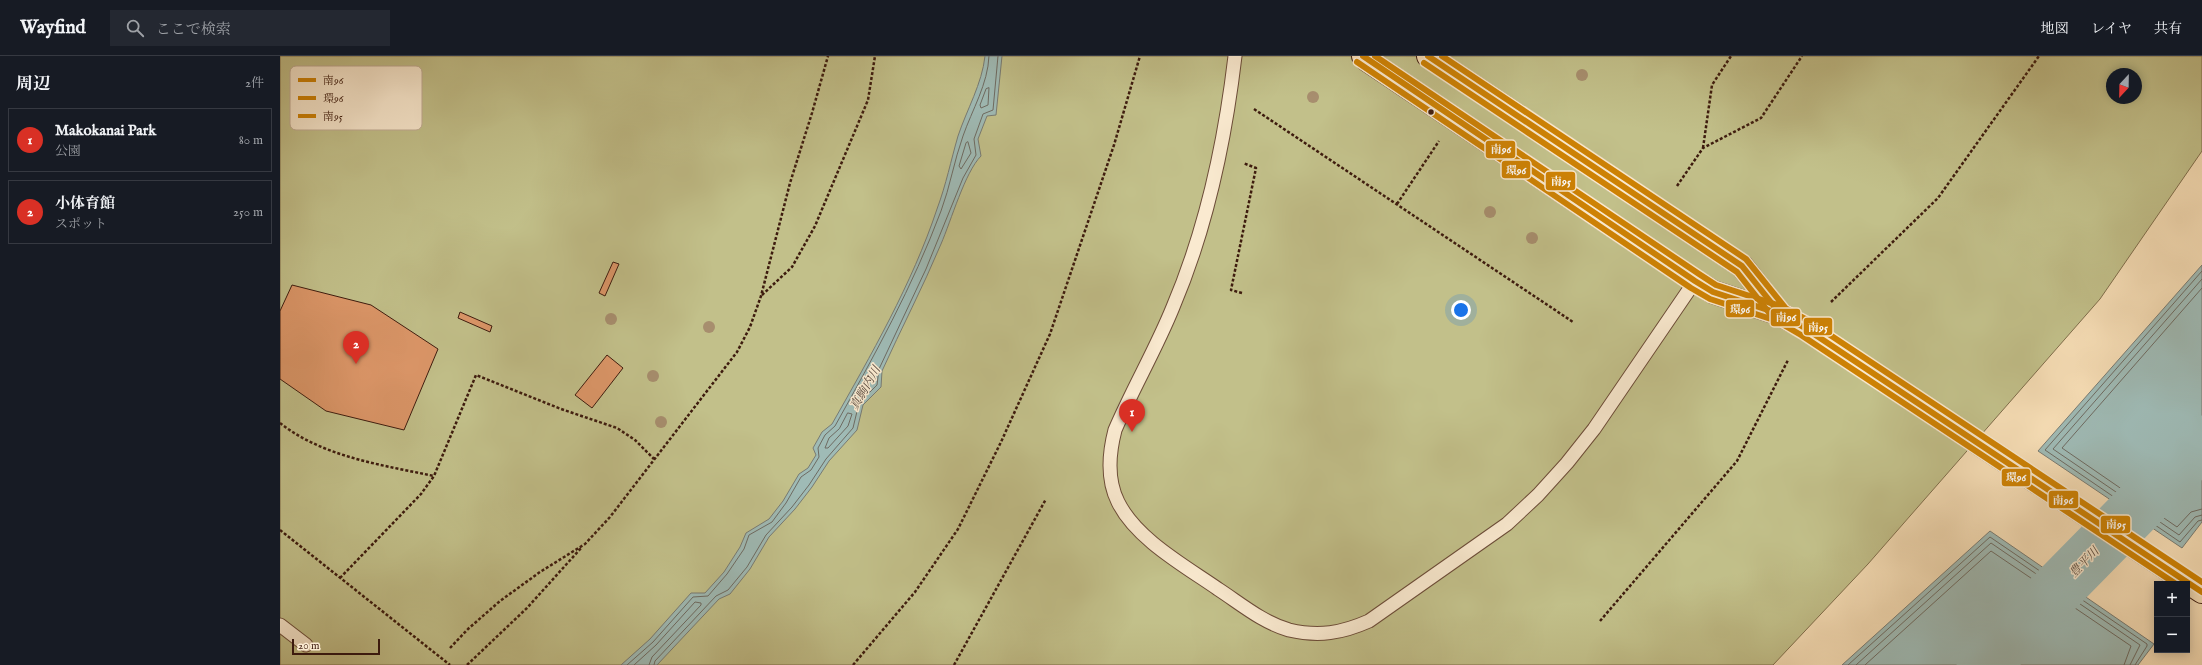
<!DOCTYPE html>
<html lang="ja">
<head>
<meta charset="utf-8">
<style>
  body { margin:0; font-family:"IM FELL English","Noto Serif JP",serif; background:#242831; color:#f1f3f6 }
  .controls { position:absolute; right:12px; bottom:12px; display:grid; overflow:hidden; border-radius:0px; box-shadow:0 2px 10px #0003 }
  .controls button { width:36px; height:36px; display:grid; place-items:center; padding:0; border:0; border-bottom:1px solid #363941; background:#171b24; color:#f1f3f6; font:20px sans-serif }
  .compass { position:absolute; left:1826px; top:12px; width:36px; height:36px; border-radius:50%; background:#171b24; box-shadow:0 2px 10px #0003; rotate:202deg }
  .scale { position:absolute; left:12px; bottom:10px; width:88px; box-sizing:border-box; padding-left:4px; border:2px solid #3d1b0e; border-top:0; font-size:11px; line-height:14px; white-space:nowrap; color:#3d1b0e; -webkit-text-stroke:3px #faead0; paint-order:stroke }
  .you { position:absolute; left:1181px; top:254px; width:14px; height:14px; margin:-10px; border:3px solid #fff; border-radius:50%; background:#1a73e8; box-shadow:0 0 0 6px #1a73e833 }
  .badge { display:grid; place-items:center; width:26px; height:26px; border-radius:50%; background:#d93025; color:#fff; font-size:13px; font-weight:700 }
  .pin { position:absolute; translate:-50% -33px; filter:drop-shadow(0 1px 2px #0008) }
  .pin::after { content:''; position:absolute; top:21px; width:14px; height:12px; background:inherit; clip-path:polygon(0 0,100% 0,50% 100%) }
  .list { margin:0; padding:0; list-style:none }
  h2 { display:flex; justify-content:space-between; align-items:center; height:52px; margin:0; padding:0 16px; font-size:17px }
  h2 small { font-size:13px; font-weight:400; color:#9ea1a6 }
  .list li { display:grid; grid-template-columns:26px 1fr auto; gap:12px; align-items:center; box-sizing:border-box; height:64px; margin:0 8px 8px; padding:0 8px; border:1px solid #363941; border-radius:0px }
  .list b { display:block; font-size:15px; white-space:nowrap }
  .list p { margin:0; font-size:13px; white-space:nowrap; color:#9ea1a6 }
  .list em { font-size:13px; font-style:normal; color:#9ea1a6 }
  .icon { flex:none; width:22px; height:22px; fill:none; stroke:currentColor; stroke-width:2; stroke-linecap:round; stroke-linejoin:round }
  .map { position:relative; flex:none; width:1922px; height:609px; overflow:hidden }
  header { display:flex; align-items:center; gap:24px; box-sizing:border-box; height:56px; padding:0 20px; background:#171b24; border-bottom:1px solid #363941 }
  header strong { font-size:19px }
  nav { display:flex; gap:22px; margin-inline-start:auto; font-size:14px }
  .search { width:280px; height:36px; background:#242831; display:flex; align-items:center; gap:10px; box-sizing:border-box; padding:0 14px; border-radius:0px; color:#9ea1a6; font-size:15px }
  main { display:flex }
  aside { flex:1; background:#171b24 }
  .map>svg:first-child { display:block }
  .green { fill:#c2c08a; stroke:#806e4c; fill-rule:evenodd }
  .water { fill:#9fbbb6; stroke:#787b73 }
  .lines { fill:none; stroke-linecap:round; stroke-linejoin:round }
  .shore { stroke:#6e6b62; stroke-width:1 }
  .river { stroke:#9fbbb6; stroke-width:53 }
  .building { fill:#dd9769; stroke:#3d1b0e }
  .service-casing { stroke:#6c4c38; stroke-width:15 }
  .primary-casing { stroke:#3d1b0e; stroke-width:24 }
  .path { stroke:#3d1b0e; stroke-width:2.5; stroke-dasharray:3 2; stroke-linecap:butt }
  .service { stroke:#faead0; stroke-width:13 }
  .primary { stroke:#f7deb6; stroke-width:22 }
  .bus-1-casing { stroke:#faead0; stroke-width:9 }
  .bus-2-casing { stroke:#faead0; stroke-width:9 }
  .bus-3-casing { stroke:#faead0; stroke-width:9 }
  .bus-1 { stroke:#ce8204; stroke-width:6 }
  .bus-2 { stroke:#ce8204; stroke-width:6 }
  .bus-3 { stroke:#ce8204; stroke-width:6 }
  .tree { fill:#a78e6e }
  .bus-dot { fill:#3d1b0e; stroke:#faead0; stroke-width:1.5 }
  .labels { text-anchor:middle; stroke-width:3; stroke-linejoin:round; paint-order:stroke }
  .water-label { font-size:12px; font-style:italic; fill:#5a4b40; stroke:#faead0 }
  .key { fill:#faead0; stroke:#c1ac96; stroke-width:1 }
  .key-label { font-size:11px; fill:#3d1b0e }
  .line-badge { stroke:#faead0; stroke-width:1.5 }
  .badge-label { font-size:11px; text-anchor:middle; font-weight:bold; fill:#fff }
</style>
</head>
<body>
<header>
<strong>Wayfind</strong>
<div class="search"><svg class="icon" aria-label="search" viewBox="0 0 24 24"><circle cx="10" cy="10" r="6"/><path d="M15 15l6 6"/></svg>ここで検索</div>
<nav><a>地図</a><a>レイヤ</a><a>共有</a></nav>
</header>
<main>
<aside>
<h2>周辺<small>2件</small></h2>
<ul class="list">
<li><span class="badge">1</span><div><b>Makokanai Park</b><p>公園</p></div><em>80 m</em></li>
<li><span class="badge">2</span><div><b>小体育館</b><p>スポット</p></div><em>250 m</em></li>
</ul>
</aside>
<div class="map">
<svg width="1922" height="609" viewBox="0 0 1922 609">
  <rect width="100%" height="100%" fill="#f7deb6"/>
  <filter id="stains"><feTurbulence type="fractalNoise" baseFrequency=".005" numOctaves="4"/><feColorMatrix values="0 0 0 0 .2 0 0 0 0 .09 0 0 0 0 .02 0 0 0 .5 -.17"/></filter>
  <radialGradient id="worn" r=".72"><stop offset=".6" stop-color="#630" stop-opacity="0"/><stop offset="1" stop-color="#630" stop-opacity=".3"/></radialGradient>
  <path class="green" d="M 0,0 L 1922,0 L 1922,95 L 1820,243 L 1588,508 L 1493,609 L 0,609 ZM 1832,18 L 1856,18 L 1856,42 L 1832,42 Z"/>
  <path class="water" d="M 705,0 L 722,0 L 716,59 L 707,60 L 698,83 L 701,100 C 685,116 671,165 661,188 C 643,231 621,273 602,315 L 601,331 L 583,349 L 577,374 L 549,405 L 532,431 L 515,453 L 489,481 L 470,513 L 450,538 L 439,543 L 377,609 L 341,609 L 370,583 L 411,537 L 425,537 L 444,516 L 460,491 L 466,477 L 489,463 L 503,445 L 519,418 L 528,412 L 536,399 L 533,392 L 542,376 L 552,368 C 591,299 632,228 657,153 C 666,129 671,104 678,80 C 687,53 702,28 705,0 Z
    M 1922,209 L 1922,466 L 1902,492 L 1758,395 Z
    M 1710,475 L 1874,588 L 1858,609 L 1562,609 Z"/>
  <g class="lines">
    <path class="shore" d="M 709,32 L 708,49 L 701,52 L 700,49 L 706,33 Z
      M 688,86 L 691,97 L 681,113 L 679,110 L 686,87 Z
      M 1922,215 L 1765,394 L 1900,486 L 1918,465 L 1922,464
      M 1922,223 L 1773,393 L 1899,479 L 1915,461 L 1922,459
      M 1922,232 L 1782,392 L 1897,471 L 1911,456 L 1922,453
      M 568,357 L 572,358 L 568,370 L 548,392 L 545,392 L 549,382 L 559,373 Z
      M 347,609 L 373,586 L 413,541 L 428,540 L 447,518 L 464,493 L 469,479 L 492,466 L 506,447 L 521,421 L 531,414 L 539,401 L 538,392 L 545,379 L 555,370 C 594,300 633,230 661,155 C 670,131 674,105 683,80 C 692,54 708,28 709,0
      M 354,609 L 376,589 L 415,546 L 421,547 L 421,549 L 372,601 L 369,609
      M 374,609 L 375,605 L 436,540 L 448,534 L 467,511 L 486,479 L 512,451 L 529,429 L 546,403 L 573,372 L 579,347 L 597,329 L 599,313 L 646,213 L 683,122 L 696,99 L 694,83 L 703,58 L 713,54 L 718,0
      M 1568,609 L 1710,481 L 1867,588 L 1867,590 L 1855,609
      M 1576,609 L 1711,487 L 1860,589 L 1850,609
      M 1585,609 L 1711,495 L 1851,590 L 1844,609"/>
    <path class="river" d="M 1703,609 L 1922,386"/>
  </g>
  <path class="building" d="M 333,206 L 339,208 L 325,240 L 319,237 Z
    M 12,229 L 91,249 L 158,293 L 124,374 L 46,355 L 0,323 L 0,255 Z
    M 180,256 L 212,270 L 210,276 L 178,262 Z
    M 327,299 L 343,312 L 312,352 L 295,339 Z"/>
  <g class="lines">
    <defs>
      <path id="service" d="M 955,0 C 945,85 927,171 893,251 C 876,293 853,332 835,374 C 829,397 827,424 838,446 C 856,483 905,510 938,533 C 961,548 982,566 1009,574 C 1039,581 1062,577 1089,565 L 1227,468 L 1258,439 L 1287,407 L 1314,373 L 1415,225
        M 0,569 L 26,589"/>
      <path id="primary" d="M 1083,0 L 1087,4 L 1415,225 L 1433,236 L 1500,258 L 1525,272 L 1922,536
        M 1148,0 L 1462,210 L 1500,258"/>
    </defs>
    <use href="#service" class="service-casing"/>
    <use href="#primary" class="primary-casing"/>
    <path class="path" d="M 974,53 L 1293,266
      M 1423,92 L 1432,29 L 1451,0
      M 1397,130 L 1423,92 L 1481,62 L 1522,0
      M 1117,148 L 1159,85
      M 962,237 L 951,234 L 976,112 L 963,107
      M 482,239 L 512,211 L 535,170 L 588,44 L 595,0
      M 1551,246 L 1658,142 L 1759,0
      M 0,367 C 43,401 102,409 154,420
      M 0,474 L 170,609
      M 60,522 L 141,438 L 154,420 L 196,319 L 281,353 L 337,372 L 355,384 L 374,403
      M 1320,565 L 1457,405 L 1508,304
      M 170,592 L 188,573 L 220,545 L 260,516 L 305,488 L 330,461 L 457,296 L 470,271 L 481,240 L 510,127 L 532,57 L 548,0
      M 187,609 L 247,552 L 302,491
      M 573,609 L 635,536 L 678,473 L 721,386 L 770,278 L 834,89 L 860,0
      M 674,609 L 766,443"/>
    <use href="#service" class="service"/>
    <use href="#primary" class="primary"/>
    <defs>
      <path id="bus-1" d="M 1083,0 L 1415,225 L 1433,236 L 1500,258 L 1525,272 L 1922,536
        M 1148,0 L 1462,210 L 1501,259"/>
      <path id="bus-2" d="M 1077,6 L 1411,232 L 1430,243 L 1497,265 L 1521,279 L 1896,528
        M 1144,7 L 1457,216 L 1494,263"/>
      <path id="bus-3" d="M 1095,0 L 1419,218 L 1436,229 L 1503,251 L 1529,265 L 1922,526
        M 1162,0 L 1466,203 L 1507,254"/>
    </defs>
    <use href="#bus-1" class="bus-1-casing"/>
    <use href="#bus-2" class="bus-2-casing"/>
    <use href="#bus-3" class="bus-3-casing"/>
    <use href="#bus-1" class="bus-1"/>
    <use href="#bus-2" class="bus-2"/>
    <use href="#bus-3" class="bus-3"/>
  </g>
  <g class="tree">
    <circle cx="1302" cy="19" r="6"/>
    <circle cx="1033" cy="41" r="6"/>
    <circle cx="1210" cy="156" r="6"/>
    <circle cx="1252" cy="182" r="6"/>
    <circle cx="331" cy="263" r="6"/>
    <circle cx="429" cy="271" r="6"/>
    <circle cx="373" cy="320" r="6"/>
    <circle cx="381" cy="366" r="6"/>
  </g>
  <circle class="bus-dot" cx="1151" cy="56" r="3.5"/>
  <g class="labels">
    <g class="water-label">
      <text transform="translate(585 332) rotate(-60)" y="4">真駒内川</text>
      <text transform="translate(1804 506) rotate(-46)" y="4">豊平川</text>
    </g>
  </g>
  <rect x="10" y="10" width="132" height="64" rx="6" class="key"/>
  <rect x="18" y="22" width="18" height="4" fill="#ce8204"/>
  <rect x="18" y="40" width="18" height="4" fill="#ce8204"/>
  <rect x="18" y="58" width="18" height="4" fill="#ce8204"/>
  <g class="key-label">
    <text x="43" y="28">南96</text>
    <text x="43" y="46">環96</text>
    <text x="43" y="64">南95</text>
  </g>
  <g class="line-badge">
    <rect x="1205" y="84" width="31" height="19" rx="4" fill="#ce8204"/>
    <rect x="1221" y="104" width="30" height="19" rx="4" fill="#ce8204"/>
    <rect x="1265" y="115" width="31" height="20" rx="4" fill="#ce8204"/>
    <rect x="1445" y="243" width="30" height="19" rx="4" fill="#ce8204"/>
    <rect x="1490" y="252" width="31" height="19" rx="4" fill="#ce8204"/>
    <rect x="1523" y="261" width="30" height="19" rx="4" fill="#ce8204"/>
    <rect x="1721" y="412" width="30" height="19" rx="4" fill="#ce8204"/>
    <rect x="1768" y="434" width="31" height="19" rx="4" fill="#ce8204"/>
    <rect x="1820" y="459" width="31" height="19" rx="4" fill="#ce8204"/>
  </g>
  <g class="badge-label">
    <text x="1221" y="97">南96</text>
    <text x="1236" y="118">環96</text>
    <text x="1281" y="129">南95</text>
    <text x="1460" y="257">環96</text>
    <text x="1506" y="265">南96</text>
    <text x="1538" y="275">南95</text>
    <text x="1736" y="425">環96</text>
    <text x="1783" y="448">南96</text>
    <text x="1836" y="472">南95</text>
  </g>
  <rect width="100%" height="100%" filter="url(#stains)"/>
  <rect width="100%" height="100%" fill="url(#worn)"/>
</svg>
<div class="controls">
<button>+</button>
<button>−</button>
</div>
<svg class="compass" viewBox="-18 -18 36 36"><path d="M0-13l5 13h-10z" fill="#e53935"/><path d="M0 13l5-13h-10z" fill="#9ea1a6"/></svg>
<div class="scale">20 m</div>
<div class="you"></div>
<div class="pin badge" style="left:852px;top:376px">1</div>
<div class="pin badge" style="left:76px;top:308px">2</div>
</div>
</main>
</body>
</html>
